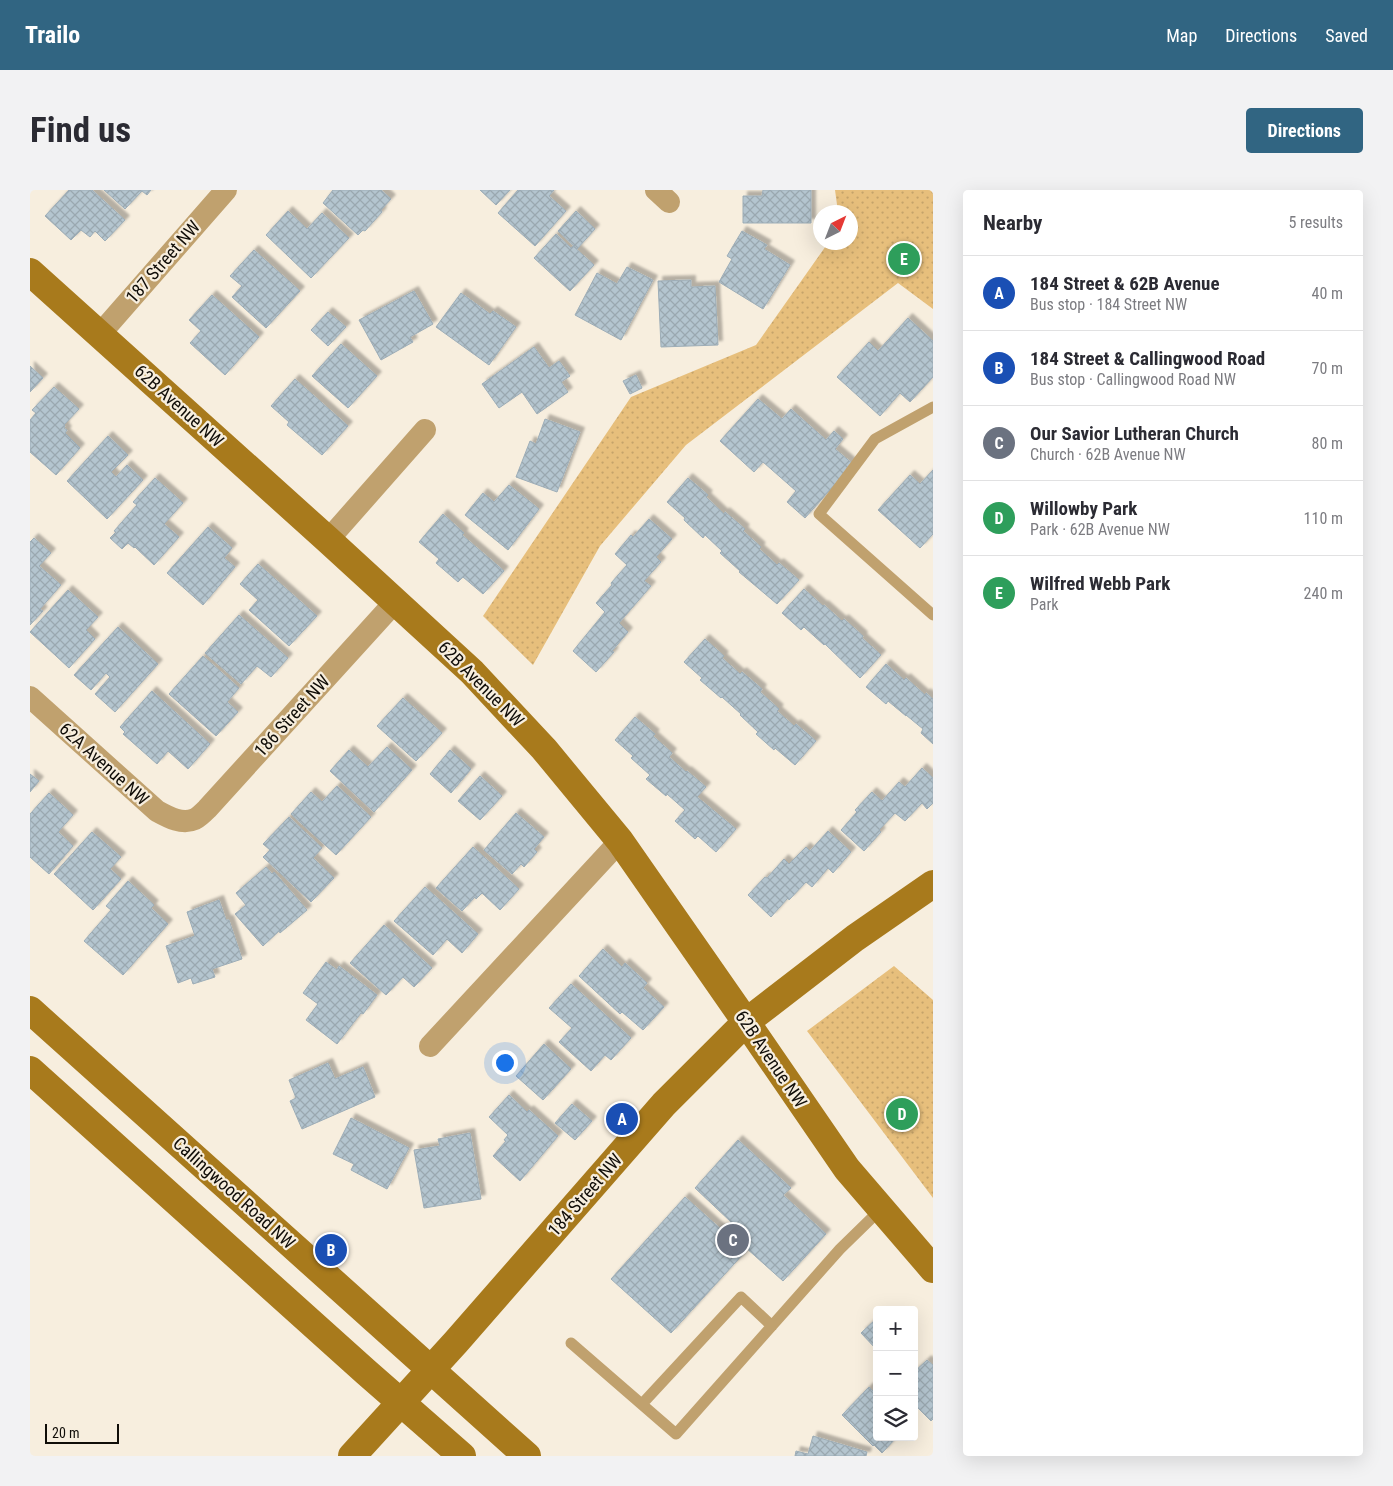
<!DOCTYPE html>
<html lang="en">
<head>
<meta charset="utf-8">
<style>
  body { margin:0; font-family:"Roboto Condensed",sans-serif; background:#f2f2f3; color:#2b2b33 }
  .controls { position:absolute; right:15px; bottom:15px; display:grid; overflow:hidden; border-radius:5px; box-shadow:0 5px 20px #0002 }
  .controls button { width:45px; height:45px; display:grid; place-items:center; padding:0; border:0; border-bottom:1px solid #e1e1e2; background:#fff; color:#2b2b33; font:25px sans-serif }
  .compass { position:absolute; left:783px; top:15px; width:45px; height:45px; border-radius:50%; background:#fff; box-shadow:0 5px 20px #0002; rotate:42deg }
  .scale { position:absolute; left:15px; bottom:12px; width:74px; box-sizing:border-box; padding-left:5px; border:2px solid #100d08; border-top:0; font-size:14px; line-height:18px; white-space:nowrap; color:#100d08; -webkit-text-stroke:4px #f7eede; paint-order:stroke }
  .you { position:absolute; left:474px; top:872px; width:18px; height:18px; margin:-12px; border:4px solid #fff; border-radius:50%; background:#1a73e8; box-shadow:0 0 0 8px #1a73e833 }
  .badge { display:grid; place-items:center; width:32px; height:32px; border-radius:50%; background:#316582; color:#fff; font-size:16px; font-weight:700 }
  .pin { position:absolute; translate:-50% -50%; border:2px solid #fff; box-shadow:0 1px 5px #0006 }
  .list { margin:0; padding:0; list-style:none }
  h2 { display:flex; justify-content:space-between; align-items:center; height:65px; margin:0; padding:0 20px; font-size:21px }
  h2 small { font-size:16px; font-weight:400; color:#7c7c81 }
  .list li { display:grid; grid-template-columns:32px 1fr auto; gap:15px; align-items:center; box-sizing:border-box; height:75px; padding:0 20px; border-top:1px solid #e1e1e2 }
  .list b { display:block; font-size:19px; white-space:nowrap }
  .list p { margin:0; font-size:16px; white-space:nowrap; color:#7c7c81 }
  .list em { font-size:16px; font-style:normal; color:#7c7c81 }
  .icon { flex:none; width:28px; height:28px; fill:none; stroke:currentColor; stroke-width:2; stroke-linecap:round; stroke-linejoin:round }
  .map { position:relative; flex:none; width:903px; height:1266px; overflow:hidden; border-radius:5px }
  header { display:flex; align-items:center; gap:30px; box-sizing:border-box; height:70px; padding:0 25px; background:#316582; color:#fff }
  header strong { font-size:24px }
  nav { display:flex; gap:28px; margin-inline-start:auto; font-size:18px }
  .intro { display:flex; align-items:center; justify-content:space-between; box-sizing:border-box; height:120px; padding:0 30px }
  h1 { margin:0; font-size:35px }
  .button { padding:12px 22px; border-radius:5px; background:#316582; color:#fff; font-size:18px; font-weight:700 }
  main { display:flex; gap:30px; padding:0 30px }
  aside { flex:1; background:#fff; border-radius:5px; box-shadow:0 5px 20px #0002 }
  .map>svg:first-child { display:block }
  .park { fill:url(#park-dots) }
  .building { fill:url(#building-cross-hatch); stroke:#9dadb7; filter:url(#shadow) }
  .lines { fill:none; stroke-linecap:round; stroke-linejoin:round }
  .lane { stroke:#c0a16e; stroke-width:11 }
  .street { stroke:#c0a16e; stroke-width:22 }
  .secondary { stroke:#a87a1c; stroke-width:28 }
  .labels { text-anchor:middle; stroke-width:4.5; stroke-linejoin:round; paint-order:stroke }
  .street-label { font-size:18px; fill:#100d08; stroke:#f7eede }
</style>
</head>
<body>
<header>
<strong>Trailo</strong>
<nav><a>Map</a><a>Directions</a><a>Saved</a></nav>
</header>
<div class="intro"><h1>Find us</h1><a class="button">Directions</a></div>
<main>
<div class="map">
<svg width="903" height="1266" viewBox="0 0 903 1266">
  <defs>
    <pattern id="park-dots" width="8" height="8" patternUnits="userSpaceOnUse" patternTransform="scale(1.25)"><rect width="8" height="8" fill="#e7bf7c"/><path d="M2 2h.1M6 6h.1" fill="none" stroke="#c5a36a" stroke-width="1.8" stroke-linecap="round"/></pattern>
    <pattern id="building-cross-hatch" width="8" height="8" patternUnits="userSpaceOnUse" patternTransform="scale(1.25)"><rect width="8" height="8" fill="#b4c5cf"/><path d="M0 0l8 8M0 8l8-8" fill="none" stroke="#9aa8b0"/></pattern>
    <filter id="shadow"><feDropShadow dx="4.5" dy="-4.5" stdDeviation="1" flood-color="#0004"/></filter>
  </defs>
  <rect width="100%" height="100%" fill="#f7eede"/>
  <path class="park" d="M 805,0 L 903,0 L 903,119 L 868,93 L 656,255 L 570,356 L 503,475 L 453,426 L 601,207 L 726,155 L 798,53 L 821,52 L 821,22 L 808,22 Z
    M 864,776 L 903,810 L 903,1008 L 777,841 Z"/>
  <path class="building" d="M 39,0 L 62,0 L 95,30 L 75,51 L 65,41 L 60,47 L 51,40 L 41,50 L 15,26 Z
    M 74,0 L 121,0 L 117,5 L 112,1 L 95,19 Z
    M 303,0 L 351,0 L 361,9 L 351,20 L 352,22 L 335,41 L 333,40 L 328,45 L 293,13 Z
    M 450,0 L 480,0 L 466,15 Z
    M 488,0 L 524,0 L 519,6 L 536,21 L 505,56 L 468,23 Z
    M 733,0 L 781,0 L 781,33 L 713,33 L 713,6 L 732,6 Z
    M 258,21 L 277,39 L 292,23 L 319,48 L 281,88 L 236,45 Z
    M 546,21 L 565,39 L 547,59 L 528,41 Z
    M 712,41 L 737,55 L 734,59 L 760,75 L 733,119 L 689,92 L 702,69 L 697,66 Z
    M 526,44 L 541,58 L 543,56 L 564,75 L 540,101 L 504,68 Z
    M 224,60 L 270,101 L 236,138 L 202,107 L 212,96 L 200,86 Z
    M 597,77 L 623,90 L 591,150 L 545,125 L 567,83 L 587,94 Z
    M 661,90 L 661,97 L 685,96 L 688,155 L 631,157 L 628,91 Z
    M 384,101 L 403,134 L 380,147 L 383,152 L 351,170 L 329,130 Z
    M 431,103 L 460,124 L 463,121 L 486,137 L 459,175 L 406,137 Z
    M 182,105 L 229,147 L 195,185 L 160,153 L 171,141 L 159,130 Z
    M 298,122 L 316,137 L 298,156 L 281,140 Z
    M 878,128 L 903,151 L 903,187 L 880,212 L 870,203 L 850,226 L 807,187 L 839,152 L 848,161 Z
    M 311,154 L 347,186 L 318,218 L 282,186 Z
    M 504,157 L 519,178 L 529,171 L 540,186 L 531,192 L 538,202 L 507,224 L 492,202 L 469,218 L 452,194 Z
    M 0,176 L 13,188 L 0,202 Z
    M 606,185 L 612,198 L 600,204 L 593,191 Z
    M 265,189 L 318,236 L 292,265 L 257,235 L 259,232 L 241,216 Z
    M 24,197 L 49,219 L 34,235 L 35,236 L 34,238 L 37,240 L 35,243 L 50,258 L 26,285 L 0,262 L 0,230 L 6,223 L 2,220 Z
    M 728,209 L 752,229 L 761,219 L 796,250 L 804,241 L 813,249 L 805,259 L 823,274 L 775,328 L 757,312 L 766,301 L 733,272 L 724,282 L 690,251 Z
    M 515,229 L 550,242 L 527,302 L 486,287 L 500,251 L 506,254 Z
    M 78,246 L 98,265 L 81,282 L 86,287 L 97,275 L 113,290 L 77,329 L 37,291 Z
    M 903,280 L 903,344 L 890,358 L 848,320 L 880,285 L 890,294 Z
    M 125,288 L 153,313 L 134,334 L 149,347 L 124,375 L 105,357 L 104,358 L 98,353 L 92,359 L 80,348 L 86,342 L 84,341 L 107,315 L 103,312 Z
    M 658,288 L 678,305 L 676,307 L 694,324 L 695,322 L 715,339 L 713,341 L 731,357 L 729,359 L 747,375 L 749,373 L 769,390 L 747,414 L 709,382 L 710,381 L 690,363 L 692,361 L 675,345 L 673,348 L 654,330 L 655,328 L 637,312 Z
    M 479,295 L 509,319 L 478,360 L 435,325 L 453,303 L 464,312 Z
    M 413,324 L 434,343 L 432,345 L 474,381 L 453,404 L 433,387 L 428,392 L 406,373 L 409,369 L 389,352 Z
    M 619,329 L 642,349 L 626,367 L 631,372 L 614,391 L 621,396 L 589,433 L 598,442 L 582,461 L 584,462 L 566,482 L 543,461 L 575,422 L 566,413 L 582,395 L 581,393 L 597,375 L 585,364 L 601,345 L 603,347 Z
    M 178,337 L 202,358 L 194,368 L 205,377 L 173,415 L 137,383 Z
    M 4,348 L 21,363 L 9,376 L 31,395 L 10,419 L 13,421 L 0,435 L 0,352 Z
    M 228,374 L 287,426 L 259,456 L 219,420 L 228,410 L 210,394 Z
    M 774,399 L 793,416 L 794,415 L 812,431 L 814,429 L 833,446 L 832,448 L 851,465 L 830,488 L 795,454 L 794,455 L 774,437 L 771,440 L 752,423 Z
    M 38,400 L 68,427 L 56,440 L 65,449 L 39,478 L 0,442 Z
    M 209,425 L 258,468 L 241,487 L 227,476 L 211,494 L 175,463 Z
    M 88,437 L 128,474 L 85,522 L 65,504 L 80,487 L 76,483 L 61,500 L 44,485 Z
    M 675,449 L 694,466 L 692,468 L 710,484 L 712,482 L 732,499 L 730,502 L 749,519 L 747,521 L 764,536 L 766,534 L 786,551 L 765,575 L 745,558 L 744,560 L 726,544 L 728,542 L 710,525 L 711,524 L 692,507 L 691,508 L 670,490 L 672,488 L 654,472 Z
    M 173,466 L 209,498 L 197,512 L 208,522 L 186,546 L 139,504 Z
    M 856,474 L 874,490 L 876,488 L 895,505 L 896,503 L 903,509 L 903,554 L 891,543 L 893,539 L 876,525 L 876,526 L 858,511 L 856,514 L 836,497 Z
    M 122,501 L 180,554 L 158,579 L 138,561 L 127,574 L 93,544 L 95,542 L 90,537 Z
    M 373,508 L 412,543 L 386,571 L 347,536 Z
    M 605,527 L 625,544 L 623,546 L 642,563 L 639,567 L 656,582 L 657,581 L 676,597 L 667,607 L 706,639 L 686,662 L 668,646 L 665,649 L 645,631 L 655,620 L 637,604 L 636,606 L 616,589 L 620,585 L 601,568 L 603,566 L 585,550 Z
    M 357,557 L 382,580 L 344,622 L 300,581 L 319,560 L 338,577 Z
    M 420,560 L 441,579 L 421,603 L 400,584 Z
    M 892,578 L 903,588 L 903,613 L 897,619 L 892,613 L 875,631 L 865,623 L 849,640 L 851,642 L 834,661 L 811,640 L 827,622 L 825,620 L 842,602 L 852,611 L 869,592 L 875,597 Z
    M 0,584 L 9,591 L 0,602 Z
    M 450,586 L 472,606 L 450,630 L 428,611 Z
    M 307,596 L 341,627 L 306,665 L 261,624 L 281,602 L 292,612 Z
    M 19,603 L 43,625 L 28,642 L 43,656 L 19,684 L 0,667 L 0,624 Z
    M 486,623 L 514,647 L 504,659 L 507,662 L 494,677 L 491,674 L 482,684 L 454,660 Z
    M 259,627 L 292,658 L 283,668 L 304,688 L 281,712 L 233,667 L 240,660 L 233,654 Z
    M 798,641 L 821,662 L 803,683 L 798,678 L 782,697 L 776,692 L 759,710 L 758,708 L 741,727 L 718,705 L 735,687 L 737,688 L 754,669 L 759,674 L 776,657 L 780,661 Z
    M 62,642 L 91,667 L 80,679 L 91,689 L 63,720 L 24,684 Z
    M 443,657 L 489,699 L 470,720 L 452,703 L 446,709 L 445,707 L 432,721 L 406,698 Z
    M 236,677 L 242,684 L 244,682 L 277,720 L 250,743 L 249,741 L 233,756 L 205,724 L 216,715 L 206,703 Z
    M 98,691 L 124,715 L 121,718 L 138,734 L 93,785 L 54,751 L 81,720 L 76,716 Z
    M 395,697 L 448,744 L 432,763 L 417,749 L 403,765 L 364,731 Z
    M 189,710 L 196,730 L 199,730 L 212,769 L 182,779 L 185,787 L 163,794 L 161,788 L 148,793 L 136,756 L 165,746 L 157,722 Z
    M 354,735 L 402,778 L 384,797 L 373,787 L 356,805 L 320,773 Z
    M 573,759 L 592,777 L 595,773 L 617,793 L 613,798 L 634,817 L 613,840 L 592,822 L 590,824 L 549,786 Z
    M 296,772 L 307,780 L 309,776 L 347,805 L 333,824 L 331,823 L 307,854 L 276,830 L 288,814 L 273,803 Z
    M 541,794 L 601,848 L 581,870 L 575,865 L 561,881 L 529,852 L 542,838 L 519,818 Z
    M 514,854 L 541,879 L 513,910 L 486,886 Z
    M 298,873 L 305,889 L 333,877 L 345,907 L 272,939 L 260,911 L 266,908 L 259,890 Z
    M 479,905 L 497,922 L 499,920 L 528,946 L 490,991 L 463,966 L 476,951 L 474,950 L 478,945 L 459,927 Z
    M 542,914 L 562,931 L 545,950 L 525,933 Z
    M 321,928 L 379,958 L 357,999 L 321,980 L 324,974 L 303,964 Z
    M 440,943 L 451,1009 L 394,1018 L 384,960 L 410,956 L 408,949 Z
    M 708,950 L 761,998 L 753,1005 L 796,1044 L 753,1091 L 715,1057 L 713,1059 L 715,1062 L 641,1143 L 581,1089 L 655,1007 L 693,1041 L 701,1032 L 665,998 Z
    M 847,1128 L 847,1160 L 831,1143 Z
    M 897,1170 L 903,1175 L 903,1229 L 901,1231 L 884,1214 L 884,1182 Z
    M 839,1197 L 847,1205 L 847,1247 L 867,1247 L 852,1263 L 844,1255 L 843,1256 L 812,1225 Z
    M 783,1246 L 837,1262 L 836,1266 L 765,1266 L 766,1261 L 778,1264 Z"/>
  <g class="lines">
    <path class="lane" d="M 903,217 L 845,249 L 789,324 L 903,425
      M 541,1153 L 646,1244 L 810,1059 L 851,1019
      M 612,1214 L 711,1107 L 742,1136"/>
    <path class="street" d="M 626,0 L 639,12
      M 70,144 L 196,0
      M 298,350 L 395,240
      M 0,507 L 127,621 C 138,627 152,635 165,629 C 169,627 174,622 177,619 L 365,412
      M 400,856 L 590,651"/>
    <path class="secondary" d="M 0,82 L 298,350 L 442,482 L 514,559 L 590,651 L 716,832 L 817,979 L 903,1079
      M 0,820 L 497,1266
      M 0,880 L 336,1182 L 432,1266
      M 322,1266 L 426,1152 L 634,914 L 716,832 L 825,748 L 903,694"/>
  </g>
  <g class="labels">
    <g class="street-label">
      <text transform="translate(133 72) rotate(-49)" y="6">187 Street NW</text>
      <text transform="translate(149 216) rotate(42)" y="6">62B Avenue NW</text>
      <text transform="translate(451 494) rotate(45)" y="6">62B Avenue NW</text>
      <text transform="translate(262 526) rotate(-48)" y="6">186 Street NW</text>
      <text transform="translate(74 574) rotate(42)" y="6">62A Avenue NW</text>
      <text transform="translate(741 869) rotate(56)" y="6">62B Avenue NW</text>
      <text transform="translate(204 1003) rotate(42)" y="6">Callingwood Road NW</text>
      <text transform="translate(555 1005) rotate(-49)" y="6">184 Street NW</text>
    </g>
  </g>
</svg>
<div class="controls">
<button>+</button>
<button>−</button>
<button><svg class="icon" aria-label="layers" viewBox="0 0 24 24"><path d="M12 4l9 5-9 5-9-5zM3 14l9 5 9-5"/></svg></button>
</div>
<svg class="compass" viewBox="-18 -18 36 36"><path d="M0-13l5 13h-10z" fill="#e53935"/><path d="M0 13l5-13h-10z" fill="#7c7c81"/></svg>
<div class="scale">20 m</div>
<div class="you"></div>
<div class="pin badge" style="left:592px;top:929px;background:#1a4fb4">A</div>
<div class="pin badge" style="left:301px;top:1060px;background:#1a4fb4">B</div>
<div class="pin badge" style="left:703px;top:1050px;background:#6b7280">C</div>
<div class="pin badge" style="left:872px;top:924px;background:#2e9e5b">D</div>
<div class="pin badge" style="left:874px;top:69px;background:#2e9e5b">E</div>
</div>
<aside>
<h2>Nearby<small>5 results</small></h2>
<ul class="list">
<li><span class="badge" style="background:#1a4fb4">A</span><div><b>184 Street &amp; 62B Avenue</b><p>Bus stop · 184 Street NW</p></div><em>40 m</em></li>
<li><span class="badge" style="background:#1a4fb4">B</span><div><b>184 Street &amp; Callingwood Road</b><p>Bus stop · Callingwood Road NW</p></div><em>70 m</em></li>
<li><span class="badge" style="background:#6b7280">C</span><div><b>Our Savior Lutheran Church</b><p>Church · 62B Avenue NW</p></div><em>80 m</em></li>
<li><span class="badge" style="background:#2e9e5b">D</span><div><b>Willowby Park</b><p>Park · 62B Avenue NW</p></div><em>110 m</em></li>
<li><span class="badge" style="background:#2e9e5b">E</span><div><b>Wilfred Webb Park</b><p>Park</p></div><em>240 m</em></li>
</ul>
</aside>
</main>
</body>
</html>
